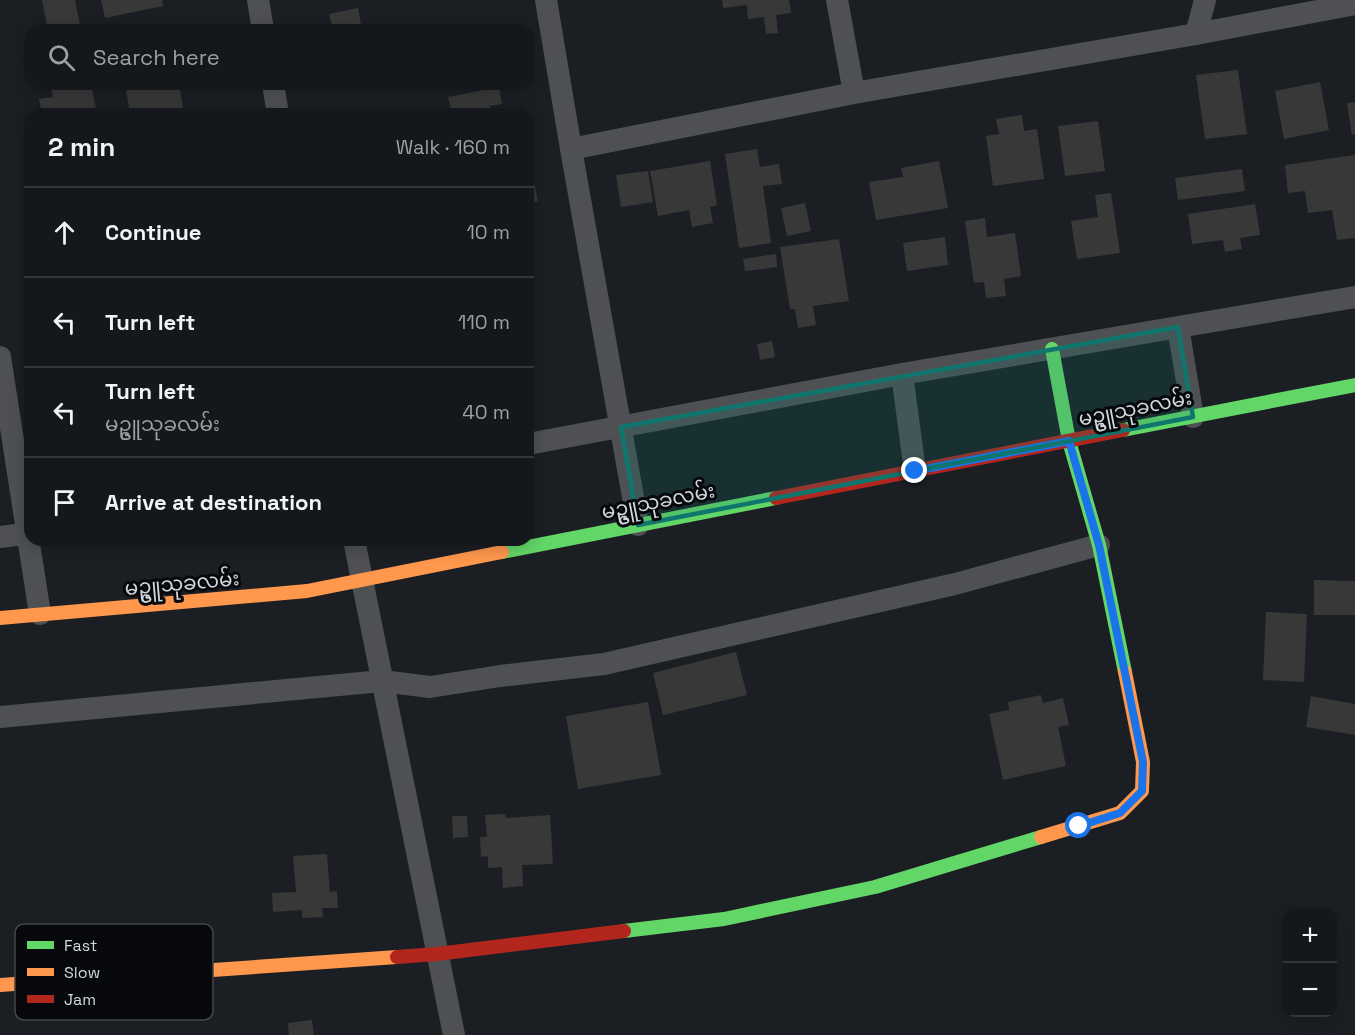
<!DOCTYPE html>
<html lang="en">
<head>
<meta charset="utf-8">
<style>
  body { margin:0; font-family:"Space Grotesk","Noto Sans Myanmar",sans-serif; background:#1d2024; color:#f1f3f6 }
  .controls { position:absolute; right:18px; bottom:18px; display:grid; overflow:hidden; border-radius:12px; box-shadow:0 3px 15px #0003 }
  .controls button { width:54px; height:54px; display:grid; place-items:center; padding:0; border:0; border-bottom:2px solid #33363a; background:#14171b; color:#f1f3f6; font:30px sans-serif }
  .stop { position:absolute; width:18px; height:18px; margin:-14px; border:4px solid #1a73e8; border-radius:50%; background:#fff }
  .stop.end { background:#1a73e8; border-color:#fff; box-shadow:0 2px 6px #0008 }
  .list { margin:0; padding:0; list-style:none }
  h2 { display:flex; justify-content:space-between; align-items:center; height:78px; margin:0; padding:0 24px; font-size:26px }
  h2 small { font-size:20px; font-weight:400; color:#9d9fa3 }
  .list li { display:grid; grid-template-columns:39px 1fr auto; gap:18px; align-items:center; box-sizing:border-box; height:90px; padding:0 24px; border-top:2px solid #33363a }
  .list b { display:block; font-size:22px; white-space:nowrap }
  .list p { margin:0; font-size:20px; white-space:nowrap; color:#9d9fa3 }
  .list em { font-size:20px; font-style:normal; color:#9d9fa3 }
  .icon { flex:none; width:33px; height:33px; fill:none; stroke:currentColor; stroke-width:2; stroke-linecap:round; stroke-linejoin:round }
  .map { position:relative; flex:none; width:1355px; height:1035px; overflow:hidden }
  .search { position:absolute; background:#14171b; box-shadow:0 3px 15px #0003; left:24px; top:24px; width:510px; height:66px; display:flex; align-items:center; gap:15px; box-sizing:border-box; padding:0 21px; border-radius:18px; color:#9d9fa3; font-size:22px }
  .panel { position:absolute; background:#14171b; box-shadow:0 3px 15px #0003; left:24px; top:108px; width:510px; height:438px; border-radius:18px }
  .map>svg:first-child { display:block }
  .building { fill:#383839 }
  .lines { fill:none; stroke-linecap:round; stroke-linejoin:round }
  .street { stroke:#4f5053; stroke-width:22 }
  .fast { stroke:#63d668; stroke-width:14 }
  .slow { stroke:#ff974d; stroke-width:14 }
  .jam { stroke:#b3261e; stroke-width:14 }
  .route { stroke:#1a73e8; stroke-width:8 }
  .marked { fill:#0f766e; fill-opacity:0.2; stroke:#0f766e; stroke-width:4.5; stroke-linejoin:round }
  .labels { text-anchor:middle; stroke-width:6; stroke-linejoin:round; paint-order:stroke }
  .street-label { font-size:20px; fill:#d3d8de; stroke:#06080c }
  .key { fill:#06080c; stroke:#44464b; stroke-width:1.5 }
  .key-label { font-size:16px; fill:#d3d8de }
</style>
</head>
<body>
<div class="map">
<svg width="1355" height="1035" viewBox="0 0 1355 1035">
  <rect width="100%" height="100%" fill="#1b1f24"/>
  <path class="building" d="M 42,0 L 75,0 L 81,30 L 48,30 Z
    M 101,0 L 162,0 L 163,6 L 105,18 Z
    M 722,0 L 789,0 L 791,13 L 776,15 L 778,33 L 766,34 L 764,17 L 748,19 L 747,5 L 723,8 Z
    M 358,8 L 362,30 L 333,30 L 329,14 Z
    M 1238,70 L 1247,134 L 1205,139 L 1196,75 Z
    M 1320,82 L 1329,130 L 1284,139 L 1275,91 Z
    M 50,84 L 91,84 L 96,108 L 80,111 L 80,114 L 42,114 L 39,99 L 53,97 Z
    M 125,84 L 179,84 L 184,114 L 130,114 Z
    M 499,87 L 502,104 L 490,106 L 491,114 L 452,114 L 448,97 Z
    M 1355,102 L 1355,134 L 1352,135 L 1347,103 Z
    M 1022,115 L 1024,131 L 1037,129 L 1044,179 L 993,186 L 986,136 L 999,134 L 996,119 Z
    M 1098,121 L 1105,171 L 1065,176 L 1058,126 Z
    M 757,149 L 760,167 L 779,164 L 782,184 L 763,186 L 771,243 L 739,248 L 725,154 Z
    M 1355,155 L 1355,238 L 1337,240 L 1332,210 L 1308,213 L 1305,191 L 1288,193 L 1285,165 Z
    M 710,161 L 717,205 L 710,207 L 713,223 L 692,227 L 689,210 L 658,216 L 650,171 Z
    M 939,161 L 948,208 L 876,220 L 869,182 L 903,177 L 901,168 Z
    M 1242,169 L 1245,191 L 1178,200 L 1175,178 Z
    M 648,171 L 653,202 L 621,207 L 616,175 Z
    M 534,182 L 538,201 L 528,203 L 528,183 Z
    M 1111,193 L 1120,253 L 1077,259 L 1071,221 L 1098,217 L 1095,195 Z
    M 805,203 L 811,231 L 787,236 L 781,208 Z
    M 1255,204 L 1260,235 L 1240,238 L 1242,249 L 1225,252 L 1223,240 L 1192,244 L 1188,214 Z
    M 985,218 L 987,237 L 1015,233 L 1021,276 L 1004,279 L 1006,296 L 986,298 L 984,282 L 974,283 L 965,221 Z
    M 945,237 L 948,265 L 907,271 L 903,243 Z
    M 839,239 L 849,301 L 813,306 L 816,325 L 798,328 L 795,309 L 790,309 L 780,247 Z
    M 776,254 L 777,267 L 745,271 L 743,259 Z
    M 772,341 L 775,357 L 760,360 L 757,344 Z
    M 1314,580 L 1355,581 L 1355,615 L 1314,615 Z
    M 1266,612 L 1307,614 L 1304,682 L 1263,680 Z
    M 736,652 L 747,695 L 663,715 L 653,673 Z
    M 1041,695 L 1043,703 L 1063,698 L 1069,725 L 1058,727 L 1066,766 L 1003,780 L 989,714 L 1009,710 L 1008,702 Z
    M 1311,696 L 1355,704 L 1355,735 L 1306,727 Z
    M 648,702 L 661,775 L 578,789 L 566,716 Z
    M 505,814 L 506,818 L 550,815 L 553,864 L 522,865 L 523,886 L 503,888 L 502,867 L 488,868 L 488,856 L 481,857 L 480,837 L 487,837 L 485,815 Z
    M 452,816 L 467,816 L 468,837 L 453,838 Z
    M 327,854 L 330,892 L 337,891 L 338,908 L 322,908 L 323,917 L 302,918 L 302,910 L 273,912 L 272,893 L 296,892 L 293,856 Z
    M 312,1020 L 314,1035 L 289,1035 L 288,1023 Z"/>
  <g class="lines">
    <path class="street" d="M 258,0 L 263,30
      M 546,0 L 571,149 L 638,525
      M 837,0 L 854,93
      M 1196,34 L 1205,0
      M 273,84 L 278,114
      M 571,149 L 854,93 L 1196,34 L 1355,4
      M 1178,327 L 1193,417
      M 0,357 L 40,614
      M 902,374 L 915,471
      M 528,444 L 902,374 L 1355,297
      M 0,537 L 30,533
      M 354,540 L 454,1035
      M 0,717 L 382,681 L 430,687 L 500,676 L 604,664 L 955,584 L 1099,545"/>
    <path class="fast" d="M 1052,349 L 1069,441 L 1099,545 L 1125,672
      M 1123,430 L 1355,385
      M 502,552 L 776,498
      M 624,931 L 724,919 L 875,887 L 1041,837"/>
    <path class="slow" d="M 0,618 L 307,591 L 502,552
      M 1041,837 L 1120,813 L 1142,791 L 1143,762 L 1125,672
      M 0,985 L 397,957"/>
    <path class="jam" d="M 776,498 L 1123,430
      M 397,957 L 437,954 L 624,931"/>
  </g>
  <g class="lines">
    <path class="route" d="M 915,471 L 1069,441 L 1099,545 L 1143,762 L 1142,791 L 1120,813 L 1079,826"/>
  </g>
  <path class="marked" d="M 1178,327 L 1193,417 L 638,525 L 621,427 Z"/>
  <g class="labels">
    <g class="street-label">
      <text transform="translate(1135 408) rotate(-11)" y="7">မဥ္ဇူသုခလမ်း</text>
      <text transform="translate(658 501) rotate(-11)" y="7">မဥ္ဇူသုခလမ်း</text>
      <text transform="translate(182 583) rotate(-5)" y="7">မဥ္ဇူသုခလမ်း</text>
    </g>
  </g>
  <rect x="15" y="924" width="198" height="96" rx="9" class="key"/>
  <rect x="27" y="941" width="27" height="8" fill="#63d668"/>
  <rect x="27" y="968" width="27" height="8" fill="#ff974d"/>
  <rect x="27" y="995" width="27" height="8" fill="#b3261e"/>
  <g class="key-label">
    <text x="64" y="951">Fast</text>
    <text x="64" y="978">Slow</text>
    <text x="64" y="1005">Jam</text>
  </g>
</svg>
<div class="controls">
<button>+</button>
<button>−</button>
</div>
<div class="stop" style="left:1079px;top:826px"></div>
<div class="stop end" style="left:915px;top:471px"></div>
<div class="search"><svg class="icon" aria-label="search" viewBox="0 0 24 24"><circle cx="10" cy="10" r="6"/><path d="M15 15l6 6"/></svg>Search here</div>
<section class="panel">
<h2>2 min<small>Walk · 160 m</small></h2>
<ul class="list">
<li><svg class="icon" aria-label="ahead" viewBox="0 0 24 24"><path d="M12 20V5M6 11l6-6 6 6"/></svg><div><b>Continue</b></div><em>10 m</em></li>
<li><svg class="icon" aria-label="left" viewBox="0 0 24 24"><path d="M17 20v-9H6M10 6l-5 5 5 5"/></svg><div><b>Turn left</b></div><em>110 m</em></li>
<li><svg class="icon" aria-label="left" viewBox="0 0 24 24"><path d="M17 20v-9H6M10 6l-5 5 5 5"/></svg><div><b>Turn left</b><p>မဥ္ဇူသုခလမ်း</p></div><em>40 m</em></li>
<li><svg class="icon" aria-label="arrive" viewBox="0 0 24 24"><path d="M6 21V4h12l-3 4 3 4H6"/></svg><div><b>Arrive at destination</b></div></li>
</ul>
</section>
</div>
</body>
</html>
